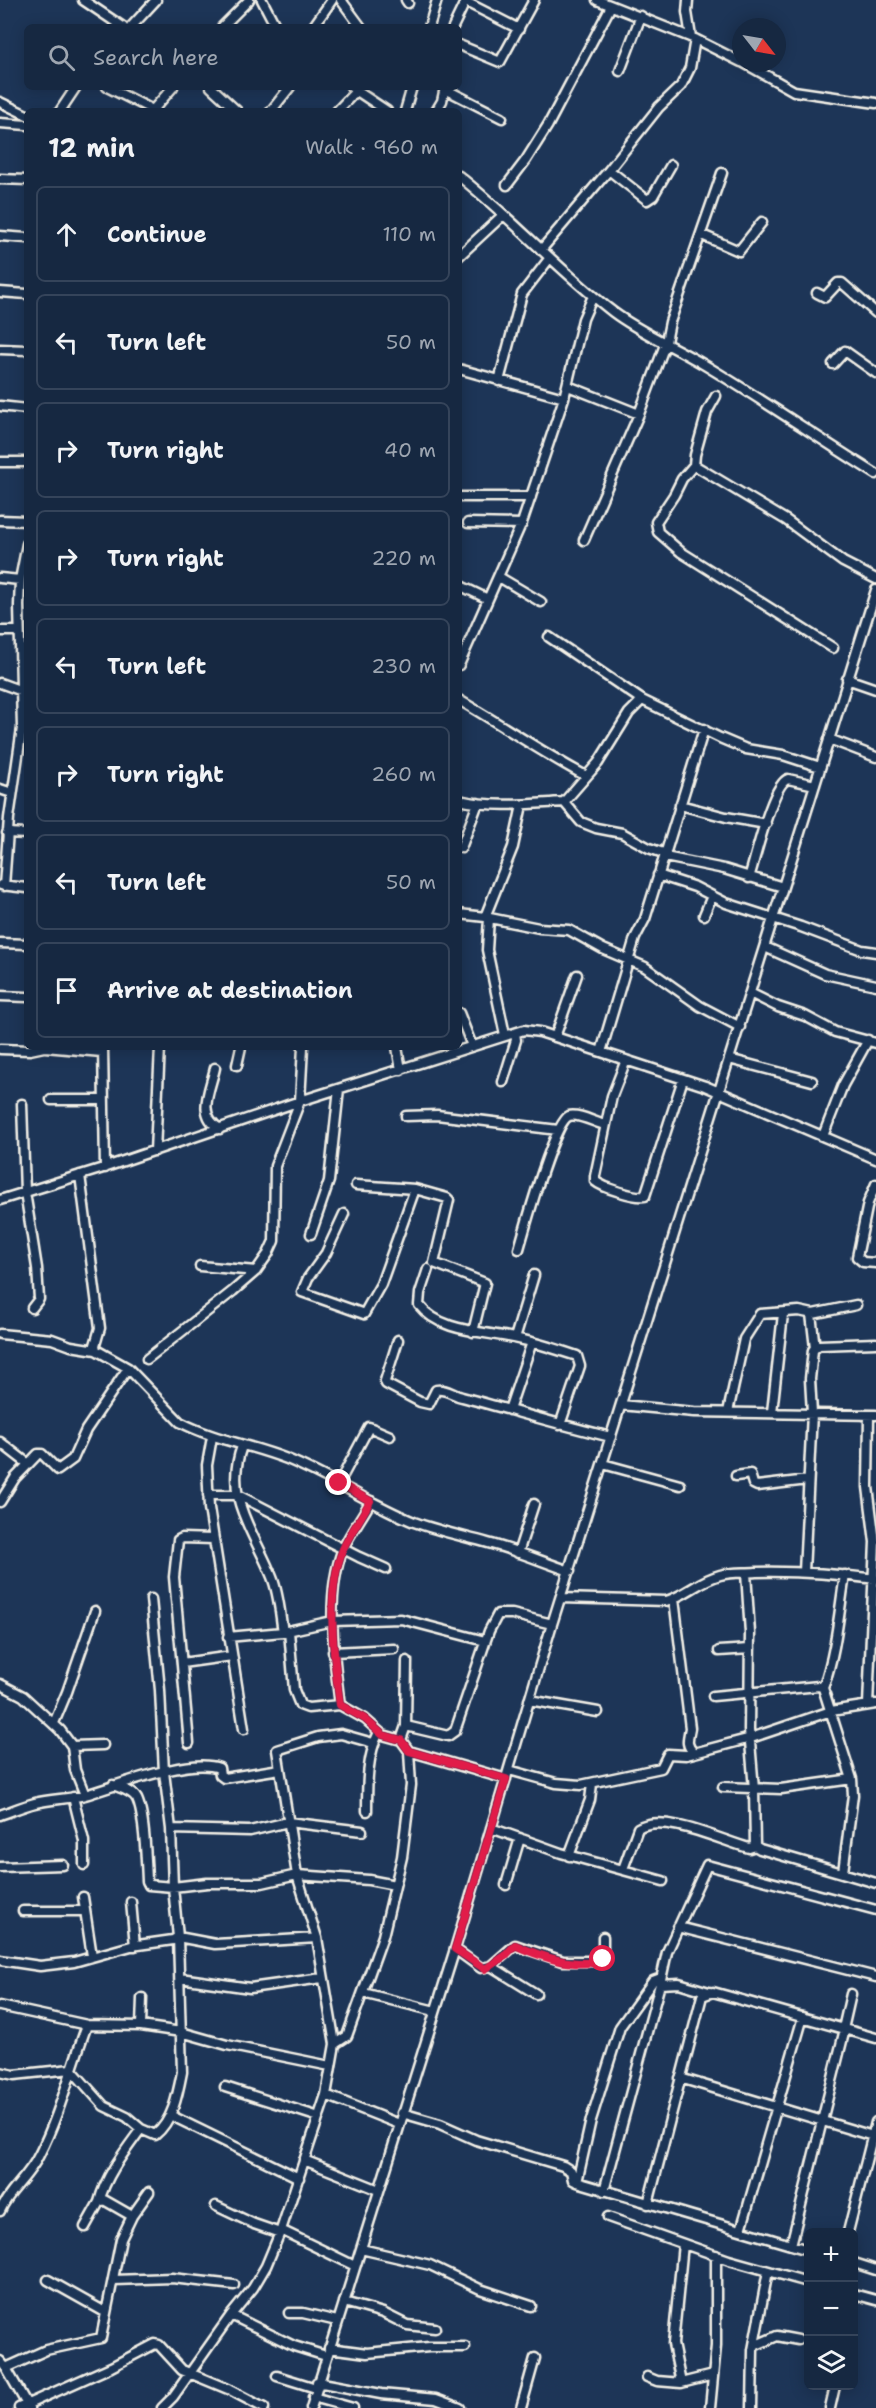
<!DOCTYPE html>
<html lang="en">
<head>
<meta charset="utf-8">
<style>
  body { margin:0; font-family:"Shantell Sans",sans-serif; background:#23344c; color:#f1f3f6 }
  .controls { position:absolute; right:18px; bottom:18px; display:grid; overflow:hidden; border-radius:9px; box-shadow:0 3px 15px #0003 }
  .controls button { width:54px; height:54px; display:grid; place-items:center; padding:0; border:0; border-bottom:2px solid #35445a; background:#162841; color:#f1f3f6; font:30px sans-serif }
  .compass { position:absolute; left:732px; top:18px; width:54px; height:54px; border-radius:50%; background:#162841; box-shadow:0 3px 15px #0003; rotate:121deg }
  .stop { position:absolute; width:18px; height:18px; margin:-14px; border:4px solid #e11d48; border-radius:50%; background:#fff }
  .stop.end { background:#e11d48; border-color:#fff; box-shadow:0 2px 6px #0008 }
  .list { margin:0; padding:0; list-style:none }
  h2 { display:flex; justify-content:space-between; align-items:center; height:78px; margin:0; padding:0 24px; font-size:26px }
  h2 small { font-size:20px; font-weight:400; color:#9ea6b1 }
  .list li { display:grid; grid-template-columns:39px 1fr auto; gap:18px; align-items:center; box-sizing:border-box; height:96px; margin:0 12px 12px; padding:0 12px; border:2px solid #35445a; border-radius:9px }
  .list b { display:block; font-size:22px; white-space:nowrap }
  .list em { font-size:20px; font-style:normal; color:#9ea6b1 }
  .icon { flex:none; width:33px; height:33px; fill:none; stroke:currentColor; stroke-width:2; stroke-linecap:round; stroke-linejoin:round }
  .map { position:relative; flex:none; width:876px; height:2408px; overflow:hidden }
  .search { position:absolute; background:#162841; box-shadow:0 3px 15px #0003; left:24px; top:24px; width:438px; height:66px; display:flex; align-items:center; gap:15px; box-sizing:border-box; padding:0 21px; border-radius:9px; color:#9ea6b1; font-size:22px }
  .panel { position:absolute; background:#162841; box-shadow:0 3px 15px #0003; left:24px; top:108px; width:438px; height:942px; border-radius:9px }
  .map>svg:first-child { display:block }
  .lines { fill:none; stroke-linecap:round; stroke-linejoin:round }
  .minor-casing { stroke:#f4f1e8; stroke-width:13 }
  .minor { stroke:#1d3557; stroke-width:8 }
  .route { stroke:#e11d48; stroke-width:8 }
</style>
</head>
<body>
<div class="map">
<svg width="876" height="2408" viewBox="0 0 876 2408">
  <rect width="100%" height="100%" fill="#1d3557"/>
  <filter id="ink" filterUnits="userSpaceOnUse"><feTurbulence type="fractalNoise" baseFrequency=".0167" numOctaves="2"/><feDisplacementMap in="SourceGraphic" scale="12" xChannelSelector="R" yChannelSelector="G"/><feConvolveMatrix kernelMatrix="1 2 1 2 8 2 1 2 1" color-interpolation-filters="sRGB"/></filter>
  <g filter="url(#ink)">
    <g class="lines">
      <defs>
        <path id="minor" d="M 83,0 L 123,27
          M 262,0 L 276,27
          M 341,0 L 361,27
          M 406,0 L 408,3
          M 597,0 L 695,39 L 741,62
          M 688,0 L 687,12 L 691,37
          M 466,2 L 519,29
          M 131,27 L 156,0
          M 222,27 L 249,0
          M 313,27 L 332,0
          M 429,27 L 437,0
          M 453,27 L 466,0
          M 459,45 L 500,62 L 534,0
          M 744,63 L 794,91 L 876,103
          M 620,71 L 641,16
          M 107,87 L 153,110
          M 211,87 L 237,111
          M 351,87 L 387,111
          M 445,89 L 502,118
          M 0,102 L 27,115
          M 60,111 L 76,87
          M 152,111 L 173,87
          M 271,111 L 290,87
          M 337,111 L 356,91
          M 405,111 L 412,87
          M 436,111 L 442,101 L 445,87
          M 0,123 L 27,125
          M 609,170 L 647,200 L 653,196 L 671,165
          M 459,176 C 513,219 558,270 613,312 C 641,333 673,346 703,364 C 762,399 818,438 876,474
          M 0,179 L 27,180
          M 507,185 L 526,160 L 548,125 L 611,6
          M 702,235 L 739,251 L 762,222
          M 0,236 L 27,238
          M 541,250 L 609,170 L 659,107 L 681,86 L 690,68 L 695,39
          M 459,256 L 503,215
          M 0,292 L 27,294
          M 817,293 L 825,297 L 838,283 L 842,283 L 876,313
          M 0,349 L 27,350
          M 833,364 L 845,351 L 876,373
          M 459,369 L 564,398
          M 499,381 L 522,294 L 549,259
          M 568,386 L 639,414
          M 716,396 L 707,412 L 695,455 L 694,465 L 682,479 L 674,495 L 656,522 L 658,532 L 681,552 L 833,648
          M 0,406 L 27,409
          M 0,462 L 27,462
          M 694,465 L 786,520 L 843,562 L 876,579
          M 459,497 L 531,497
          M 0,520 L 27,521
          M 468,523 L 522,524
          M 584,540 L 639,414 L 666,342 L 670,322 L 722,173
          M 499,577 L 541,602
          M 0,578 L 20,580
          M 459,585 L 488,599
          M 0,631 L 19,631
          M 549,637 L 642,700 L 720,738 L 746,749 L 783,755 L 820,767
          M 459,665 L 523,520 L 564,398 L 583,319 L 593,296
          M 847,679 L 876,689
          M 0,683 L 22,691
          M 459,700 C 502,725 543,753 586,776
          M 829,739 L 876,757
          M 0,789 L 12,793
          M 459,800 C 493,808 530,804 564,802 L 598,763 L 629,713 L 642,700
          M 564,802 L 581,822 L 596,828 L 622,833 L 649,848 L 666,854
          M 680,805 L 726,817 L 766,824
          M 7,833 L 27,834
          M 461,848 L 478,803
          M 665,857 L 724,869 L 783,887
          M 658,875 L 695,887 L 726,903 L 801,927 L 862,950 L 876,952
          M 749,878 C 755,860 772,784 788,779 L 815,785
          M 1,885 L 27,888
          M 4,886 L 9,818 L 22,728 L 19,605 L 20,580 L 27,544
          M 459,914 L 485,917 L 539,928 L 569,930 L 603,949 L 645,967 L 700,1006 L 740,1027
          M 704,915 L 712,896
          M 485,917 L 513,847 L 522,805
          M 489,918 L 487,950 L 505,1035
          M 0,943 L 27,944
          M 765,947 L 825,974 L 876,985
          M 750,993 L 778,1007 L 805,1016 L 835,1032 L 876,1043
          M 0,996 L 27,997
          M 459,1013 L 472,1046
          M 555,1037 L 577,975
          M 45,1047 L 102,1052
          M 103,1047 L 105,1168
          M 397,1047 L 401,1070
          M 0,1049 L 30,1050 L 44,1047
          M 601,1052 L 635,938 L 645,919 L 704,729
          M 729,1059 L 812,1081
          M 626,1060 L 612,1096 L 595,1176 L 595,1181 C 603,1188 636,1198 645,1196 L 683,1079
          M 237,1065 L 241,1047
          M 215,1068 C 210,1091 196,1114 220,1129
          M 503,1082 L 516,1040 L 515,1033
          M 51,1100 L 102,1100
          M 22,1104 L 25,1192 L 37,1268 L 39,1299 L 32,1308
          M 406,1116 L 437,1115 L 558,1130
          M 823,1136 L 843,1085 L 868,1040
          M 155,1151 L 160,1047
          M 80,1175 L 100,1328 L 95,1345 L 96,1350
          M 876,1184 L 868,1203 L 857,1257 L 863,1262 L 876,1263
          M 356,1185 L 415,1189 L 447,1198 L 449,1200 L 434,1263 L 485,1283 L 473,1332
          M 0,1200 L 100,1169 L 300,1101 L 524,1030 L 540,1032 L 705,1086 L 876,1159
          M 344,1214 L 326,1253 L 308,1278 L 302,1292 L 364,1314 L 381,1284 L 415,1189
          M 311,1234 L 329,1181 L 339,1089
          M 519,1249 C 525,1228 554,1122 569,1116 C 578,1113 596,1123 605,1125
          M 200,1266 L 256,1271
          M 428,1269 L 420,1293 L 419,1305 C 440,1332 482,1331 514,1338 C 535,1342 556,1349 577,1356 L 580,1366 L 560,1425
          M 811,1314 L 815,1348
          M 0,1334 L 52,1339 L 71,1346 L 96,1350 L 128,1368 L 180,1422 C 214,1440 252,1445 287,1459 C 331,1477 370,1504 414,1522 C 438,1531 463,1536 488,1543 C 515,1550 543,1562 570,1571
          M 515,1338 L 534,1275
          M 398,1340 L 385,1381 L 386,1384 L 420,1402 L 429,1404 L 436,1390 C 445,1388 453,1395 462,1397 C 511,1410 561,1425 611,1437
          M 147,1359 L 233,1291 L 256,1271 L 268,1254 L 274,1241 L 275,1166 L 300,1101 L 303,1047
          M 621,1405 L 694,1412 L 876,1415
          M 509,1410 L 532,1342
          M 728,1412 L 744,1339 L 760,1314 L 799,1311 L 813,1314 L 856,1305
          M 772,1412 L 783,1314
          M 212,1437 L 207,1465 L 209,1508 L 244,1729
          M 0,1442 L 27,1463
          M 242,1446 C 223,1498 254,1531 272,1577 C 279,1594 280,1614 283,1632 L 332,1621 L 401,1619 L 485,1641
          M 603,1464 L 680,1485
          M 736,1476 L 750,1474 L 753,1484 L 757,1486 L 808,1480
          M 339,1483 L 369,1427 L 390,1436
          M 208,1495 L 238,1495 L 359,1557 L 386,1569
          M 371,1501 C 362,1517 350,1533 343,1549 C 325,1593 334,1659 340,1705 L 365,1719 L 383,1735 L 401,1740 L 409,1751 L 506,1779
          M 0,1502 L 15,1478 L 38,1454 L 42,1454 L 58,1470 L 73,1459 L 86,1430 L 128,1368
          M 518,1553 L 534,1504
          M 804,1572 L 812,1413 L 810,1379 L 813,1350 L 819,1345 L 876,1343
          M 746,1573 L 750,1633 L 749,1730 L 754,1789 L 755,1846
          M 561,1598 L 666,1601 C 685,1596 700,1580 720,1575 C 731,1572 745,1573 756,1572 C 797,1571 836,1574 876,1579
          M 674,1599 L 690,1728 C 688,1739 685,1745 694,1753
          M 289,1631 L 294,1690 L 300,1705 L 308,1708 L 340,1705
          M 228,1637 L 283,1632
          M 719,1651 L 750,1649
          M 333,1652 L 394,1649
          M 182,1663 L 232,1656
          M 0,1684 L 23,1696 L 60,1730 L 72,1746 L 75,1770 L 85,1795
          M 823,1688 C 836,1652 839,1613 845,1575
          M 713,1696 L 819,1686 L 823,1688 L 852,1779 L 853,1795 L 843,1872
          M 529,1700 L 598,1712
          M 868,1705 L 875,1542 L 868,1487 L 869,1415
          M 54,1723 L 67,1692 L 95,1611
          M 406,1726 L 407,1661
          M 401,1740 L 406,1726 L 448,1736 L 455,1731 L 489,1631 L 498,1614 L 512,1614 L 552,1624
          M 189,1743 L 174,1577 L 178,1540 L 182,1538 L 213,1539
          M 72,1746 L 103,1745
          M 509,1770 L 556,1783 L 581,1785 L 661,1768 L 668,1754 L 686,1755 L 694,1753 L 751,1738 L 831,1711 L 876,1704
          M 113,1785 C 121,1788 133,1791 137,1799 C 145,1816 146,1861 147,1881 L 149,1885 L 173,1887 L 207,1883 L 262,1883 L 297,1875 L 369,1880 L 395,1885
          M 723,1787 L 781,1789 L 852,1779
          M 73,1797 L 84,1841 L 84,1865
          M 367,1811 C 367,1785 367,1755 379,1732
          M 0,1815 C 12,1811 23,1806 35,1803 C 51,1799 69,1799 85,1795 C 117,1786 188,1757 219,1768 L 220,1775 L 224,1778 L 280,1769
          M 491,1828 L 561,1853 L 663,1881
          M 171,1829 L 250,1831 L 288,1822 L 362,1831
          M 569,1856 L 590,1800 L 592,1784
          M 0,1867 L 63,1865
          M 623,1869 L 638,1828 C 664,1812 722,1841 749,1848 L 755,1846 L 760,1849 L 876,1883
          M 506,1885 L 520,1838
          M 83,1897 L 92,1956
          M 131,1902 L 135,1946
          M 23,1911 L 85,1911
          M 678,1927 L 876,1977
          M 455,1949 L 481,1968 L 491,1966 L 515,1945 L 563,1961 L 598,1961 L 603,1959 L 603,1937
          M 0,1960 L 40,1966 L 74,1962 L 131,1946 L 173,1940 L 178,1937 L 215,1944 L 234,1943 L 317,1938
          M 491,1966 L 536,1994
          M 180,1978 L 250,1988 L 322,1978
          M 709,1992 L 679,1983 L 660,1984 L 667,1952 L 707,1865 L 876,1910
          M 363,1993 L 435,2011
          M 0,2006 L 87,2025 L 141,2026 L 181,2032 L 227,2045 L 330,2066
          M 141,2026 L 142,1998
          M 843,2029 L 851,1994
          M 335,2044 L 317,1938 L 297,1875 L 277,1750 L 318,1737 L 341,1734 L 373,1743
          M 0,2072 L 14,2075 L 71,2069 L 104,2106 L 127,2117 L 141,2129 L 155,2135 C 173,2121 178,2093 182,2072 L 178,1937 L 173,1887 L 171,1829 L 164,1772 L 160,1690 L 151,1599
          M 680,2078 L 876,2137
          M 225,2087 L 319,2117
          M 326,2095 L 399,2124
          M 402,2113 L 440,2124 L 476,2140 L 563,2166 L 571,2171 L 573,2180 L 577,2182 L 808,2250
          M 170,2115 L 299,2178
          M 304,2160 L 379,2190
          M 577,2182 L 591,2120 L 620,2027 L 653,1981 L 661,1978
          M 604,2191 L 660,1984
          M 99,2202 C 106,2175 125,2151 141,2129
          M 648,2204 L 702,1996 L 713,1992 L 876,2038
          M 216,2206 L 254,2224 L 280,2233
          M 0,2211 C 8,2191 29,2177 39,2155 C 60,2114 71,2068 87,2025
          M 608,2217 L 729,2260 L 808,2282
          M 85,2227 L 99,2202 L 104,2200 L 132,2216
          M 281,2230 L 355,2266
          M 741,2230 L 803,2017
          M 848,2232 L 876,2122
          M 683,2244 L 673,2344 L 681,2383 L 713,2375
          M 791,2245 L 845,2029
          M 361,2249 L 430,2265 L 480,2289 L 531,2306
          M 854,2263 L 876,2270
          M 48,2280 L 105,2312
          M 114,2280 L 172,2278 L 234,2285
          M 854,2294 L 876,2300
          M 344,2302 L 383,2313 L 407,2325 L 435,2328
          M 289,2313 L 303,2313 L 337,2321
          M 231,2315 L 294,2346 L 326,2356
          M 754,2346 L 777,2336 L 798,2340
          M 329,2348 L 367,2353 L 429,2347 L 465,2347
          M 0,2361 L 6,2368 L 29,2408
          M 6,2368 L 46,2350 L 101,2338 L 121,2239 L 132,2216 L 149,2192
          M 277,2376 L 316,2388
          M 647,2377 L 657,2381 L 681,2383
          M 317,2382 L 381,2394 L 436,2399 L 460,2408
          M 313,2397 L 353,2408
          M 19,2408 L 111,2367 L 155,2344 L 159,2345 L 182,2370 L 228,2389 L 264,2408
          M 162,2408 L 173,2397 L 231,2315 L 253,2288 L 266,2266 L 281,2230 L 326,2095 L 335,2044 L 347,2036 L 383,1936 L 402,1857 L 411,1785 L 409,1751
          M 311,2408 L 455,1949 L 552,1624 L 876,590
          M 521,2408 L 535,2358
          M 710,2408 L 716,2346 L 716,2255
          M 752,2408 L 753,2350 L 768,2271
          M 830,2408 L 835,2386"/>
      </defs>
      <use href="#minor" class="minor-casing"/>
      <use href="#minor" class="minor"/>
    </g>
  </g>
  <g class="lines" filter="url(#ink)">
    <path class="route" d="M 339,1483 L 370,1501 C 362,1517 350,1533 343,1549 C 325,1593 334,1660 340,1705 L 365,1719 L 383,1735 L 401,1740 L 409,1751 L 506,1779 L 455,1949 L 485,1969 L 505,1956 L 515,1945 C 539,1956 578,1970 603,1959"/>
  </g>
</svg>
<div class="controls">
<button>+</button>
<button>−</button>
<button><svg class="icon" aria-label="layers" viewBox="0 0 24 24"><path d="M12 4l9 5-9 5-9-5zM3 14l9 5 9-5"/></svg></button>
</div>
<svg class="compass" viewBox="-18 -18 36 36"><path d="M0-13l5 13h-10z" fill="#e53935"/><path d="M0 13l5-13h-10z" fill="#9ea6b1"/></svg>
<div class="stop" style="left:603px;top:1959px"></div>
<div class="stop end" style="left:339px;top:1483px"></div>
<div class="search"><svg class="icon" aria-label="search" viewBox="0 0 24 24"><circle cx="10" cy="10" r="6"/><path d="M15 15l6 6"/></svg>Search here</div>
<section class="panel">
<h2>12 min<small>Walk · 960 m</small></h2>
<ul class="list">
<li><svg class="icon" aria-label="ahead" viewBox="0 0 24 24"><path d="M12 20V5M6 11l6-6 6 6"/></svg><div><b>Continue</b></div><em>110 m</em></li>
<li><svg class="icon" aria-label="left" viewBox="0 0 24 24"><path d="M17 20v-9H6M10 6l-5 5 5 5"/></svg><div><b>Turn left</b></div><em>50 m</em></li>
<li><svg class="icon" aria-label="right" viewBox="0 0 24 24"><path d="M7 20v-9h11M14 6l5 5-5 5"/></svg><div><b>Turn right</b></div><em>40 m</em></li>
<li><svg class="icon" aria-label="right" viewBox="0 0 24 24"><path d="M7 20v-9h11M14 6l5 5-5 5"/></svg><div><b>Turn right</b></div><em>220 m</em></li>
<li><svg class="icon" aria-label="left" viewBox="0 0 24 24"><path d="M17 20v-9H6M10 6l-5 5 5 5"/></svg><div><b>Turn left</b></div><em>230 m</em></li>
<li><svg class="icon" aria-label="right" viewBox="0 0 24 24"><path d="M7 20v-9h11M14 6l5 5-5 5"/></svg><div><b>Turn right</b></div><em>260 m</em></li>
<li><svg class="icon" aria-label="left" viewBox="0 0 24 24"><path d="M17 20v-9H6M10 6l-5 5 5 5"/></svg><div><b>Turn left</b></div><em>50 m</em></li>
<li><svg class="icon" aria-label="arrive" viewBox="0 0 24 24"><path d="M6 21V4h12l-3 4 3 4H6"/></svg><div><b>Arrive at destination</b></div></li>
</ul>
</section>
</div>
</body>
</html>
